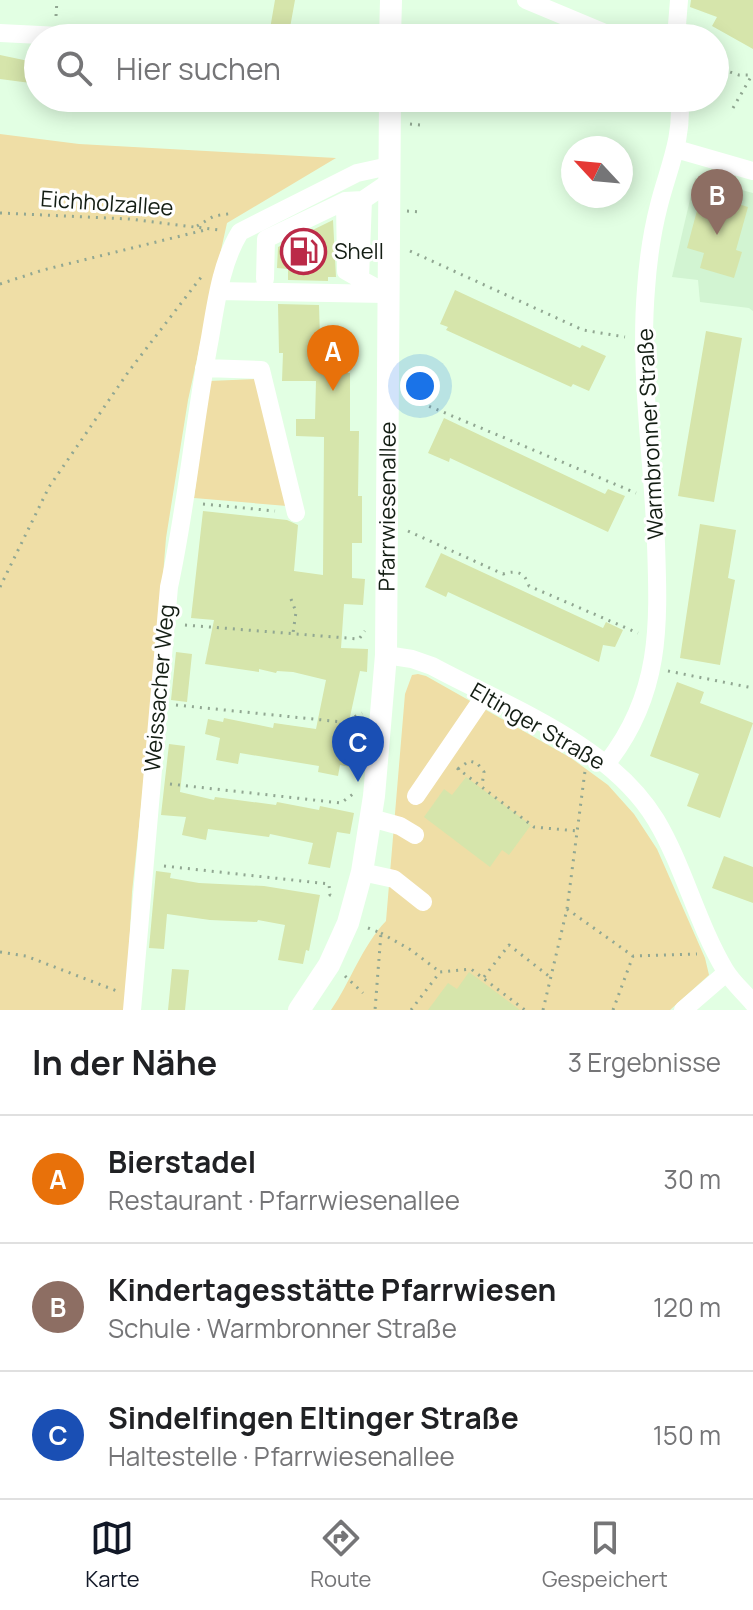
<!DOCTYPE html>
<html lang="de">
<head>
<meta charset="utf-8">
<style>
  body { margin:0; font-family:Manrope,sans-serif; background:#f6f6f6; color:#202124 }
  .compass { position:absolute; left:561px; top:136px; width:72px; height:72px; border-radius:50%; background:#fff; box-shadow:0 4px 20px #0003; rotate:296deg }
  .you { position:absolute; left:420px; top:386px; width:28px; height:28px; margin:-20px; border:6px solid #fff; border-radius:50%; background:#1a73e8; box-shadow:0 0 0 12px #1a73e833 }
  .badge { display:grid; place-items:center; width:52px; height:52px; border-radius:50%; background:#111827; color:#fff; font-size:26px; font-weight:700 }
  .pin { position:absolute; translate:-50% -66px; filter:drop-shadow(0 2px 4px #0008) }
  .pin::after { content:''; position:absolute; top:42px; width:28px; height:24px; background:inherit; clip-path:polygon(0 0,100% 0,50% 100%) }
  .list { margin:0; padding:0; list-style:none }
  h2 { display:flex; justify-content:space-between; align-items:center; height:104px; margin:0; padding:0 32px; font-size:34px }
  h2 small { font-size:26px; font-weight:400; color:#757577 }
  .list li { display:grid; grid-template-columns:52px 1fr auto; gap:24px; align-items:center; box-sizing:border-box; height:128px; padding:0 32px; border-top:2px solid #e0e0e0 }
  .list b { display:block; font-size:30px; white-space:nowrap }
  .list p { margin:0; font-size:26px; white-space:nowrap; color:#757577 }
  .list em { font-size:26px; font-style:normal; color:#757577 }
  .icon { flex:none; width:44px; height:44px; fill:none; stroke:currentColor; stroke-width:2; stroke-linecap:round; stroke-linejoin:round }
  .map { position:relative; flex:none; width:753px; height:1010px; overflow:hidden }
  .search { position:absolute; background:#fff; box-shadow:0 4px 20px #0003; left:24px; right:24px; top:24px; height:88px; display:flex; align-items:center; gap:20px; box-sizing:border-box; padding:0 28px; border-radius:44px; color:#757577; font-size:30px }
  .sheet { height:488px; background:#fff }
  nav { display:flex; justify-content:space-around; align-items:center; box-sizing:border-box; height:112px; border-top:2px solid #e0e0e0; background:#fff; font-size:22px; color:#757577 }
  nav a { display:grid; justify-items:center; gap:4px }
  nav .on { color:#111827 }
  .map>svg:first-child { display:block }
  .built { fill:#d2f4d2 }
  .green { fill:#efdea6 }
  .building { fill:#d6e5ab }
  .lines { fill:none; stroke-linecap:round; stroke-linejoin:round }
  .path { stroke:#91a792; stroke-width:3; stroke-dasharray:2 6; stroke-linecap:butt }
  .minor { stroke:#fff; stroke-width:18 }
  .major { stroke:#fff; stroke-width:22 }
  .labels { text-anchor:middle; stroke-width:6; stroke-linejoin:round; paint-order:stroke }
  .street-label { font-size:22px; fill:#131d13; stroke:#fff }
  .poi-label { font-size:22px; fill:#131d13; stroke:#fff; text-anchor:start }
</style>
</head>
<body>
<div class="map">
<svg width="753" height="1010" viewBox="0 0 753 1010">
  <rect width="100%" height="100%" fill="#e2ffe3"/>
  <path class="built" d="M 695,178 L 753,193 L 753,311 L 749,308 L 700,302 L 698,280 L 672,277 Z"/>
  <path class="green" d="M 0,134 L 79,144 L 336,158 L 227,223 L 188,400 L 166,538 L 155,676 L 132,892 L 126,1010 L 0,1010 Z
    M 257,379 L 287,506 L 194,498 L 209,381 Z
    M 418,674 L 426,676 L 571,758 L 608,785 L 634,814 L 657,849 L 705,958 L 709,975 L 670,1010 L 331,1010 C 351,981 362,946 386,921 L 405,694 L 412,675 Z"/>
  <path class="building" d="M 275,0 L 295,0 L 289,33 L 270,29 Z
    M 691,0 L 753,0 L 753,49 L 712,26 L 717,17 L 690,7 Z
    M 0,55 L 38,63 L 38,84 L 0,79 Z
    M 722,199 L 748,207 L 736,250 L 742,252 L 734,278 L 700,268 L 704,253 L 687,248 L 699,203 L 719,209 Z
    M 333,220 L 336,277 L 328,277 L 328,281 L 288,280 L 288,269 L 277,268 L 278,247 Z
    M 455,290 L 580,348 L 582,345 L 606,356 L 589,391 L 573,384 L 571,387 L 446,330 L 448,327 L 440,324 Z
    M 278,304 L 319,305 L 321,373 L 350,373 L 350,431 L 359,431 L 358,496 L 362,496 L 362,543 L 352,543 L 352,578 L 365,579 L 363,605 L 344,604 L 341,648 L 368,649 L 367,672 L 360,671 L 346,735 L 358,737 L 351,767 L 340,765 L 338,776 L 318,772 L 319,766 L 240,753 L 238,764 L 216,760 L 220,738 L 205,734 L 208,719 L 223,722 L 224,718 L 273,728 L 274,723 L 316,729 L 326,680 L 293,672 L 277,671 L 276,673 L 259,669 L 259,672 L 205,664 L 214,620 L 191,618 L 203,511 L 287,520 L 298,525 L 294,571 L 323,575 L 324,437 L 296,436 L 296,419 L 315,419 L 316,381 L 282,381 L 283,353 L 279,353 Z
    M 706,331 L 742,338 L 714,502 L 678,496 Z
    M 444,418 L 605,494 L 608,489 L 625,496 L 608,532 L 450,458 L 449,462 L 428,453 Z
    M 700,524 L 736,530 L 728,578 L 735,580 L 720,665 L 680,658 Z
    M 441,553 L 603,628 L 606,622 L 623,630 L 615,647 L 603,645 L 599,662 L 448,592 L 446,597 L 425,587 Z
    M 176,652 L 192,654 L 187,702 L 171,700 Z
    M 677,682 L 704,692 L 700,703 L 753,723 L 720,818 L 687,806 L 699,774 L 650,756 Z
    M 169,744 L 185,746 L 180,792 L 214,800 L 215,797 L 276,805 L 277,802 L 319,810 L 320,806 L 354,813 L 350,834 L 337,832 L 330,868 L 308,864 L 313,843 L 270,834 L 269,837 L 208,829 L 206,840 L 182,835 L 186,817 L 161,815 Z
    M 466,777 L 531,825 L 509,855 L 502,850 L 490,867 L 424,817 L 444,789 L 452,795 Z
    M 724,856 L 753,867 L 753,903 L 712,888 Z
    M 156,871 L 171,873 L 170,878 L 199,883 L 264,886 L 320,895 L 309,951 L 306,950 L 303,964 L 278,960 L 285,925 L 258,920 L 257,922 L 210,920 L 167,914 L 164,949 L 149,948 Z
    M 172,969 L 189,970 L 185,1010 L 168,1010 Z
    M 469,972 L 520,1010 L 428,1010 L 448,983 L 457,989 Z"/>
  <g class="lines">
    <path class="path" d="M 56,16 L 57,0
      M 715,67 L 739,75 L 753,75
      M 733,108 L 752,75
      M 410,124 L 420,125
      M 407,211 L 420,212
      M 0,213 L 129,219 L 219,230
      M 197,226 L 214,216 L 234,213
      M 410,251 L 583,330 L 625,337
      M 0,284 L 43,270 L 209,229
      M 407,397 L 636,493
      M 203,504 L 275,511
      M 408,531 L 503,574 C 516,570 525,572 529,586 L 638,633
      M 0,587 L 49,487 L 129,371 L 202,276
      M 291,599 L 296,612 L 293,633
      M 185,625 L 359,639 L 365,631
      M 668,671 L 753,688
      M 176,705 L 352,723 L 354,717 L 362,713
      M 457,768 L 534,827 L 577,831
      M 458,769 L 469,761 L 477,763 L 484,772 L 482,785
      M 170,784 L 341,803 L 353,794
      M 164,866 L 329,884 L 330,895 L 333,896
      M 567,909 L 633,956 L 697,954
      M 368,928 L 381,933 L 375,1010
      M 381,933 L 411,950 L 440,972
      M 0,952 L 26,956 L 117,991
      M 345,976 L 363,993
      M 484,977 L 509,945 L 550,977
      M 411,1010 L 440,972 L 471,969 L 525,1010
      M 543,1010 L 567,909 L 585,771
      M 613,1010 L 633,956"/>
    <path class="minor" d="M 526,0 L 617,38
      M 0,33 L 100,38
      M 676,38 L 679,0
      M 676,149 L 753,171
      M 363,200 L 360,279 L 384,292
      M 345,201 L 346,271 L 360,279
      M 265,279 L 266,239 L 345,201 L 363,200 L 388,183
      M 219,291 L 387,294
      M 204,368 L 261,370 L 296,513
      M 386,655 L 412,659 L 432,666 C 508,707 610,744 656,820 C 684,867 697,923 725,970 C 732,982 744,992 753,1003
      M 607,763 C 661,694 659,627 656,544 C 653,459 639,373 646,289 C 648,260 652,232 659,205 C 668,169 684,136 679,98
      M 416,796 L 485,695
      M 371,818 L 400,826 L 415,835
      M 362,872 L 394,879 L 423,902
      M 132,1010 L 169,587 C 187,505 194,421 210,338 C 216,303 221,263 240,232 L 357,173 L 389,166
      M 683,1010 L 726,973"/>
    <g class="major">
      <path d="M 390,38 L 391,0"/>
      <path id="s1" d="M 299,1010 L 329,965 L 348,923 L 362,872 L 374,796 L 386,655 L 390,98"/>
    </g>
  </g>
  <defs>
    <symbol id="fuel-ring" viewBox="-11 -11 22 22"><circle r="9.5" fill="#fff" stroke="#bb2a48" stroke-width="1.5"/><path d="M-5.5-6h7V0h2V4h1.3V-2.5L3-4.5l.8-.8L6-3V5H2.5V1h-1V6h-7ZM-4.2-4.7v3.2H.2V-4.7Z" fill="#bb2a48"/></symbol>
  </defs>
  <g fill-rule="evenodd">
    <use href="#fuel-ring" x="278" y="226" width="51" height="51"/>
  </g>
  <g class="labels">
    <g class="street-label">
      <text transform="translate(107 203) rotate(4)" y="8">Eichholzallee</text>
      <text transform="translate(650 434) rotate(-93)" y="8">Warmbronner Straße</text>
      <text dy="8" stroke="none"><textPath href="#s1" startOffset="520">Pfarrwiesenallee</textPath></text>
      <text transform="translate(159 688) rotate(-85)" y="8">Weissacher Weg</text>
      <text transform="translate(538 726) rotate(30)" y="8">Eltinger Straße</text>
    </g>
    <g class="poi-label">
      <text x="334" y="259">Shell</text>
    </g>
  </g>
</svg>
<svg class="compass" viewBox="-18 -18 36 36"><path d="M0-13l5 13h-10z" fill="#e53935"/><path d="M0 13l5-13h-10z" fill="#757577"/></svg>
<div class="you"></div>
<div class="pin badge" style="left:333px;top:391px;background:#e8710a">A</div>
<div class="pin badge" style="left:717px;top:235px;background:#8d6e63">B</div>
<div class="pin badge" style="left:358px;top:782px;background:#1a4fb4">C</div>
<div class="search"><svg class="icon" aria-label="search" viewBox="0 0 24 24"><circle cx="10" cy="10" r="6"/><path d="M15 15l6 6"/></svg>Hier suchen</div>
</div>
<section class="sheet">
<h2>In der Nähe<small>3 Ergebnisse</small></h2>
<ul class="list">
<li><span class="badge" style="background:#e8710a">A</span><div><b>Bierstadel</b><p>Restaurant · Pfarrwiesenallee</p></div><em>30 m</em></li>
<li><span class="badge" style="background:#8d6e63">B</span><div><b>Kindertagesstätte Pfarrwiesen</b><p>Schule · Warmbronner Straße</p></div><em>120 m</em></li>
<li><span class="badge" style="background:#1a4fb4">C</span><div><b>Sindelfingen Eltinger Straße</b><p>Haltestelle · Pfarrwiesenallee</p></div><em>150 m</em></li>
</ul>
</section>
<nav>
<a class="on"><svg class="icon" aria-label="map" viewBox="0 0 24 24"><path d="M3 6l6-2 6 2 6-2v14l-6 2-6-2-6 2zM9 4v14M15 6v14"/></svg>Karte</a>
<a><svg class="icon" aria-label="directions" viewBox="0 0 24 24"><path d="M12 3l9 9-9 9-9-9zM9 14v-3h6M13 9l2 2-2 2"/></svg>Route</a>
<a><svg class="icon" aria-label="saved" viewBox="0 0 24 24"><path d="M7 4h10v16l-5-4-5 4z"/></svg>Gespeichert</a>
</nav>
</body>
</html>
